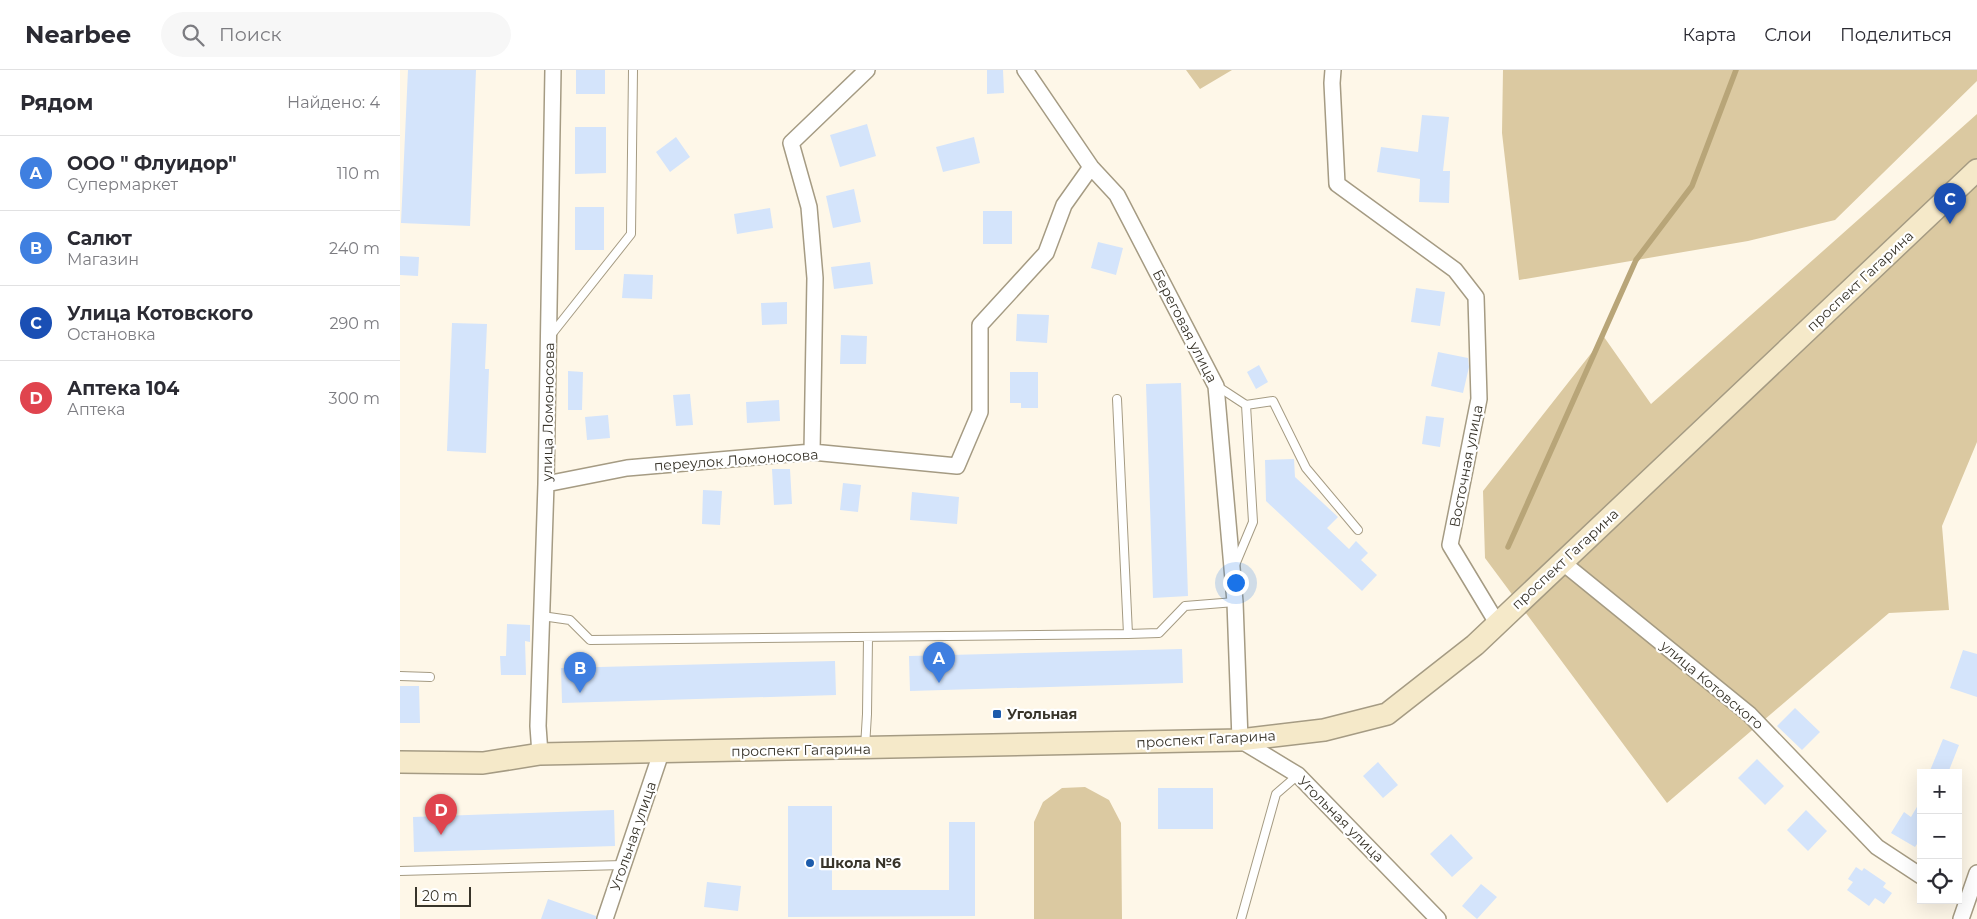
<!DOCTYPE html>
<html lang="ru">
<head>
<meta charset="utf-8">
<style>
  body { margin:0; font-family:Montserrat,sans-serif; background:#f7f7f7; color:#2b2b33 }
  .controls { position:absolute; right:15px; bottom:15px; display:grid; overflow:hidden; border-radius:0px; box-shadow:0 5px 20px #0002 }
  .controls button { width:45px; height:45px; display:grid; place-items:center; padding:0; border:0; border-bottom:1px solid #e1e1e2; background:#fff; color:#2b2b33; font:25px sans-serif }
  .scale { position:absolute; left:15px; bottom:12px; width:56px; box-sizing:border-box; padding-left:5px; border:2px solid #38342a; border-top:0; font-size:14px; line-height:18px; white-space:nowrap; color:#38342a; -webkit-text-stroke:4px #fff; paint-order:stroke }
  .you { position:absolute; left:835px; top:512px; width:18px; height:18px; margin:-12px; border:4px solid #fff; border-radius:50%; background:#1a73e8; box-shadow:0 0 0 8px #1a73e833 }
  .badge { display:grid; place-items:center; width:32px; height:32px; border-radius:50%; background:#1c5bac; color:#fff; font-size:16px; font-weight:700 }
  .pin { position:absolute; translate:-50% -41px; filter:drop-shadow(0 1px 2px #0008) }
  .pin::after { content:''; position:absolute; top:26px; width:18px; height:15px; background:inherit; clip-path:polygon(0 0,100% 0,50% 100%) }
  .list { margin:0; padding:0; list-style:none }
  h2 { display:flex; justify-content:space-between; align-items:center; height:65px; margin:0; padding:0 20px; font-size:21px }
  h2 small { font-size:16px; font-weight:400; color:#7c7c81 }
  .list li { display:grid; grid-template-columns:32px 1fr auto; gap:15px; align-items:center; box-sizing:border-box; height:75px; padding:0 20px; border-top:1px solid #e1e1e2 }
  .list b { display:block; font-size:19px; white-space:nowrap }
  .list p { margin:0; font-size:16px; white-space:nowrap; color:#7c7c81 }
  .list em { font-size:16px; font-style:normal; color:#7c7c81 }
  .icon { flex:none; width:28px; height:28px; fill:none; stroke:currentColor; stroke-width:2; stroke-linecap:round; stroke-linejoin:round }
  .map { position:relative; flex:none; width:1577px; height:849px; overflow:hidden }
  header { display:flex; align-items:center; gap:30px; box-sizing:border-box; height:70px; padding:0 25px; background:#fff; border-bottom:1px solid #e1e1e2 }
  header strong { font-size:24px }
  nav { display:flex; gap:28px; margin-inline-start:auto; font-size:18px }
  .search { width:350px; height:45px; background:#f7f7f7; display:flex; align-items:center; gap:12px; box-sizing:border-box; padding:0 18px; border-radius:28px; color:#7c7c81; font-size:19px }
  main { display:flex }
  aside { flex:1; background:#fff }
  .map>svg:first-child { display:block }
  .green { fill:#dbc9a1 }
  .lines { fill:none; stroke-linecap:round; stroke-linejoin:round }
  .stream { stroke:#b8a578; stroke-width:5.5 }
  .building { fill:#d4e4fb }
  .service-casing { stroke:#a59b83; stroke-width:10 }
  .minor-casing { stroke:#a59b83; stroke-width:18 }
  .secondary-casing { stroke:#a59b83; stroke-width:24 }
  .service { stroke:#fff; stroke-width:8 }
  .minor { stroke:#fff; stroke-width:15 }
  .secondary { stroke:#f5e9c9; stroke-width:21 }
  .poi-dot { fill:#1c5bac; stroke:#fff; stroke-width:2 }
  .labels { text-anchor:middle; stroke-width:4.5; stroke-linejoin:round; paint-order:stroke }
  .street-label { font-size:14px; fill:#38342a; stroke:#fff }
  .poi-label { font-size:14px; font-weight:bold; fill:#38342a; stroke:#fff; text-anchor:start }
</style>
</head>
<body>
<header>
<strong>Nearbee</strong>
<div class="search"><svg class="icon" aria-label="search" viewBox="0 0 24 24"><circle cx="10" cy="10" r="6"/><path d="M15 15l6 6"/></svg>Поиск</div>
<nav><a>Карта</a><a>Слои</a><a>Поделиться</a></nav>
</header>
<main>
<aside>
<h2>Рядом<small>Найдено: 4</small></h2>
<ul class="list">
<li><span class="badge" style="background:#3f7fe0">A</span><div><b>ООО &quot; Флуидор&quot;</b><p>Супермаркет</p></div><em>110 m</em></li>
<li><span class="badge" style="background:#3f7fe0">B</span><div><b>Салют</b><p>Магазин</p></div><em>240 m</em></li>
<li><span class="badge" style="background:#1a4fb4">C</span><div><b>Улица Котовского</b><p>Остановка</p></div><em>290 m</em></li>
<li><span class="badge" style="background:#e0444e">D</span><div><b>Аптека 104</b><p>Аптека</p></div><em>300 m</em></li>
</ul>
</aside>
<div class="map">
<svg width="1577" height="849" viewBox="0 0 1577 849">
  <rect width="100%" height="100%" fill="#fef7e8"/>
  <path class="green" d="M 786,0 L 832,0 L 800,19 Z
    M 1103,0 L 1577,0 L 1577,11 L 1435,150 L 1348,171 L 1119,210 L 1102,63 Z
    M 1577,44 L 1577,372 L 1542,456 L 1549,540 L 1489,543 L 1267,733 L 1085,488 L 1083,421 L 1204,267 L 1251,334 Z
    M 685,717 L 709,730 L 721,753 L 722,849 L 634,849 L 634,752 L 643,732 L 662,718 Z"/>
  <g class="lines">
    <path class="stream" d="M 1108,477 L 1236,190 L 1292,116 L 1336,0"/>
  </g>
  <path class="building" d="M 8,0 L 76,0 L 70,156 L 1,153 Z
    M 176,0 L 205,0 L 205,24 L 176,24 Z
    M 587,0 L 603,0 L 604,23 L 587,24 Z
    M 1022,45 L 1049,47 L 1043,101 L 1050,101 L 1049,133 L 1019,132 L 1020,109 L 977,102 L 981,77 L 1018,82 Z
    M 467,54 L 476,86 L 440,97 L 430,65 Z
    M 175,57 L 206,57 L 206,103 L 175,104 Z
    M 276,67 L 290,87 L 270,102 L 256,82 Z
    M 574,67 L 580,93 L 543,102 L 536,77 Z
    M 454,119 L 461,152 L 433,158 L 426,126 Z
    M 175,137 L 204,137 L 204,180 L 175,180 Z
    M 370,138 L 373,158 L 337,164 L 334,144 Z
    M 583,141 L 612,141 L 612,174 L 583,174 Z
    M 698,172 L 723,178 L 716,205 L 691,198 Z
    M 0,186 L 19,187 L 18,206 L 0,205 Z
    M 470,192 L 473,214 L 434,219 L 431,197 Z
    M 224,204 L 253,205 L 252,229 L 222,228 Z
    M 1016,218 L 1045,222 L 1040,256 L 1011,252 Z
    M 387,232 L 387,254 L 362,255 L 361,233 Z
    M 617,244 L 649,245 L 647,273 L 616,271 Z
    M 52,253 L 87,254 L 85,299 L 89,299 L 86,383 L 47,381 Z
    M 441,265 L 467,266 L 466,294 L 440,294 Z
    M 1038,282 L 1068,288 L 1069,297 L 1063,323 L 1031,316 Z
    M 859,295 L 868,312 L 856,319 L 847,302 Z
    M 168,301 L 183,302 L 182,340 L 168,340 Z
    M 610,302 L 638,302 L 638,338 L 621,338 L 621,333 L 610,333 Z
    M 781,313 L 788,526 L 753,528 L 746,314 Z
    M 290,324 L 293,355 L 276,356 L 273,325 Z
    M 379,330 L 380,351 L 347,353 L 346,332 Z
    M 208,345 L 210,368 L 187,370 L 185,347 Z
    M 1026,346 L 1044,348 L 1040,377 L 1022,374 Z
    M 894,389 L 895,407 L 938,447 L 927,458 L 949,479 L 956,471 L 968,483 L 961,490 L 977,505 L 962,521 L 866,431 L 865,390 Z
    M 372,399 L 390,399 L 392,434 L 374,435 Z
    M 443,413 L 461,415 L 458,442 L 440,440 Z
    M 303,420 L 322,421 L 320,455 L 302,454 Z
    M 512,422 L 559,427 L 557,454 L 510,450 Z
    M 107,554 L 130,555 L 130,572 L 125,571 L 126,605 L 101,605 L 100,586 L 106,586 Z
    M 782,579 L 783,613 L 510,621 L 509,586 Z
    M 1563,580 L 1577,584 L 1577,627 L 1550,618 Z
    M 435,591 L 436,625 L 162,633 L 161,598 Z
    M 0,616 L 19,616 L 20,653 L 0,653 Z
    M 1395,638 L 1420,662 L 1402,680 L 1377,656 Z
    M 1543,669 L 1559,675 L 1548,703 L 1529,703 Z
    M 1357,689 L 1384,716 L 1365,735 L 1338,708 Z
    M 978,692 L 998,715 L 983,728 L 963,706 Z
    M 758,718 L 813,718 L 813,759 L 758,759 Z
    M 1521,730 L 1521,768 L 1515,777 L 1491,763 L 1504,742 L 1511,747 Z
    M 388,736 L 432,736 L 432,820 L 549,820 L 549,752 L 575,752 L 575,846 L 388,847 Z
    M 214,740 L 215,776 L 14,782 L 13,747 Z
    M 1406,740 L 1427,761 L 1408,781 L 1387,760 Z
    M 1051,764 L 1073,788 L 1052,807 L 1030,784 Z
    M 1456,797 L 1462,801 L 1464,798 L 1486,813 L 1483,817 L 1492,823 L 1484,834 L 1475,828 L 1469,836 L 1447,820 L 1453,812 L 1448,809 Z
    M 307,812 L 341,816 L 338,841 L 304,837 Z
    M 1081,814 L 1097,827 L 1077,849 L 1062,836 Z
    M 148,829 L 196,846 L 196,849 L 141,849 Z"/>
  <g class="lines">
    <defs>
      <path id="service" d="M 151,265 L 231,164 L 233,0
        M 817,316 L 846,335 L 853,452 L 835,495
        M 717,329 L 728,564
        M 846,335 L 873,331 L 906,398 L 958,460
        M 142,546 L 170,550 L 190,570 L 728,564 L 759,563 L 785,536 L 835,532
        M 0,606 L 30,607
        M 465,677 L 467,644 L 468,568
        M 0,801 L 223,795
        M 841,849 L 876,724 L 898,705"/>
      <path id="minor" d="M 625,0 L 691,97 L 717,125 L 816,316 L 835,532 L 840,670 L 898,705 L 1038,849
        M 933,0 L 932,13 L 937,114 L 1055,200 L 1076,227 L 1079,329 L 1050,475 L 1097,553
        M 412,382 L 415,208 L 409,137 L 391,73 L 467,0
        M 146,414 L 227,398 L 412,382 L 557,396 L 580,342 L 580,255 L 646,183 L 664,135 L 691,97
        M 1162,492 L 1349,644 L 1477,777 L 1521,806
        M 140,684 L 138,656 L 146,414 L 153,0
        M 205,849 L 261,683
        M 1561,849 L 1577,803"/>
      <path id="secondary" d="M 0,692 L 83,693 L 140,684 L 840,670 L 924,660 L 987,644 L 1075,575 L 1577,100"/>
    </defs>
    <use href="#service" class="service-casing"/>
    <use href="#minor" class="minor-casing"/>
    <use href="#secondary" class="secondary-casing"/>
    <use href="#service" class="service"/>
    <use href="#minor" class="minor"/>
    <use href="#secondary" class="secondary"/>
  </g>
  <g class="poi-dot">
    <rect x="592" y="639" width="10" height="10" rx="2.5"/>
    <circle cx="410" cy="793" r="5"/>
  </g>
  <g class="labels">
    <g class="street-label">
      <text transform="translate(1460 211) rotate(-43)" y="5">проспект Гагарина</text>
      <text transform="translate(785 256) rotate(63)" y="5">Береговая улица</text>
      <text transform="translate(148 342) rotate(-89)" y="5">улица Ломоносова</text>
      <text transform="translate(336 390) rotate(-4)" y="5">переулок Ломоносова</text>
      <text transform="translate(1066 396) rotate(-79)" y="5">Восточная улица</text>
      <text transform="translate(1165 489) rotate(-43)" y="5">проспект Гагарина</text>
      <text transform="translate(1312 615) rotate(40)" y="5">улица Котовского</text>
      <text transform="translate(806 669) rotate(-3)" y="5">проспект Гагарина</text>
      <text transform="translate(401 680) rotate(-1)" y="5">проспект Гагарина</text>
      <text transform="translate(941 749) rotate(45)" y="5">Угольная улица</text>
      <text transform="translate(233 766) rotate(-71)" y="5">Угольная улица</text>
    </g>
    <g class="poi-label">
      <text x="607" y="649">Угольная</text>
      <text x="420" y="798">Школа №6</text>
    </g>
  </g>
</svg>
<div class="controls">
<button>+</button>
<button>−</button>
<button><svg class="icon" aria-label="locate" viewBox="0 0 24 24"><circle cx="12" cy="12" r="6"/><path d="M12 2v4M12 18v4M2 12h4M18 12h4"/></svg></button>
</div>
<div class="scale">20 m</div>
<div class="you"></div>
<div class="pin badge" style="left:539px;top:613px;background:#3f7fe0">A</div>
<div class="pin badge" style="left:180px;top:623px;background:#3f7fe0">B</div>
<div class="pin badge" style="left:1550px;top:154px;background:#1a4fb4">C</div>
<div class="pin badge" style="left:41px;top:765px;background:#e0444e">D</div>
</div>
</main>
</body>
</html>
